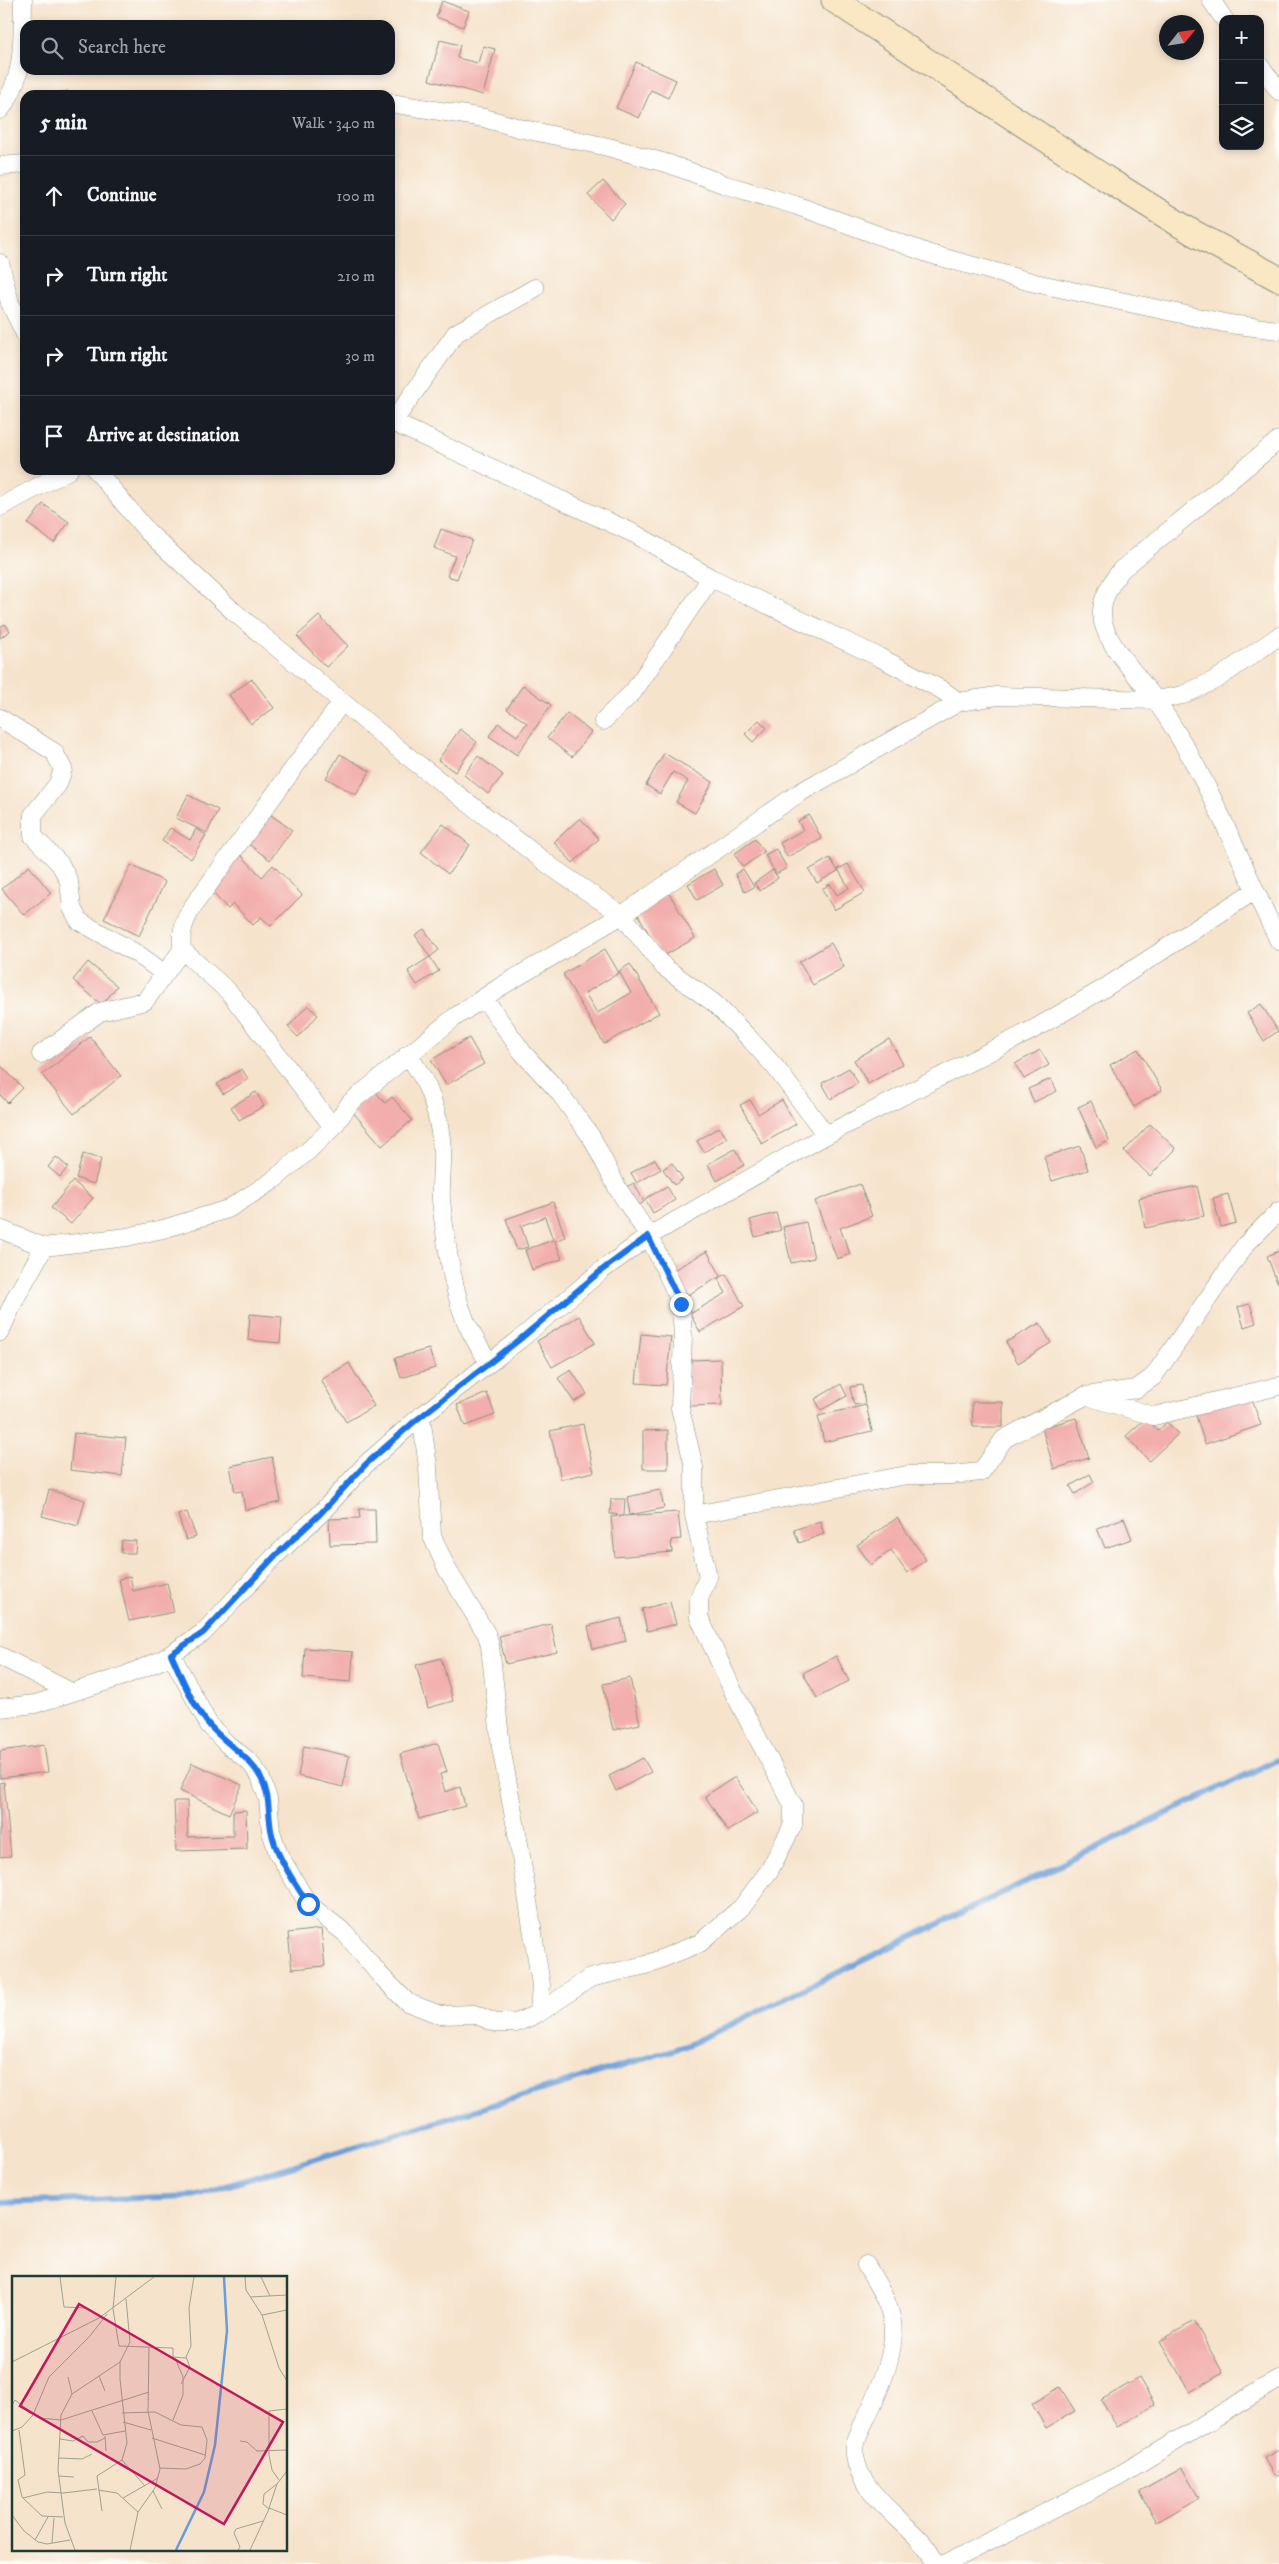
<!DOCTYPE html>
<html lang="en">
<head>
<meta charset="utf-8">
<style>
  body { margin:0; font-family:"IM FELL DW Pica",serif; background:#242831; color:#f1f3f6 }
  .controls { position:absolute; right:15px; top:15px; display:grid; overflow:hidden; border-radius:10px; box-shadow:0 2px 8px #0003 }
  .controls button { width:45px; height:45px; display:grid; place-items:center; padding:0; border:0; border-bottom:1px solid #363941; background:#171b24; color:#f1f3f6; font:25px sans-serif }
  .compass { position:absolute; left:1159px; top:15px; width:45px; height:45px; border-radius:50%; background:#171b24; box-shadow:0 2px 8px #0003; rotate:60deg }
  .stop { position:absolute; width:15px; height:15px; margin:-11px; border:4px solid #1a73e8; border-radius:50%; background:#fff }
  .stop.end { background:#1a73e8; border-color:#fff; box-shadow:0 1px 5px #0008 }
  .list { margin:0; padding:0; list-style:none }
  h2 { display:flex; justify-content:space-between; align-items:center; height:65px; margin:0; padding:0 20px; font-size:21px }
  h2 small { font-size:16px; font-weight:400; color:#9ea1a6 }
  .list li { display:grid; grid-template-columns:32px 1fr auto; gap:15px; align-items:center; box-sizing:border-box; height:80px; padding:0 20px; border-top:1px solid #363941 }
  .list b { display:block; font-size:19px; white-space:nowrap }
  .list em { font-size:16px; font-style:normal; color:#9ea1a6 }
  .icon { flex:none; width:28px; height:28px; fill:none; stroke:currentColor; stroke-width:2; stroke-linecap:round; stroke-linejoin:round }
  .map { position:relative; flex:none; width:1279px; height:2564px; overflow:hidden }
  .search { position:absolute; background:#171b24; box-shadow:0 2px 8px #0003; left:20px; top:20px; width:375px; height:55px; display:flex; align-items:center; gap:12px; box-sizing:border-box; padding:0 18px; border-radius:15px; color:#9ea1a6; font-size:19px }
  .panel { position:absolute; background:#171b24; box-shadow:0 2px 8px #0003; left:20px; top:90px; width:375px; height:385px; border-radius:15px }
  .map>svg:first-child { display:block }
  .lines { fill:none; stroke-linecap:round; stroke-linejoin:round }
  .stream { stroke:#699dd5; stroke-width:6 }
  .building { fill:#f2aeac }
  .street-casing { stroke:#8a9080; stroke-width:19 }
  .secondary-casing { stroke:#8a9080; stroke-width:27 }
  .street { stroke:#fff; stroke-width:18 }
  .secondary { stroke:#fae7c3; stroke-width:25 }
  .route { stroke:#1a73e8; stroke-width:6 }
  .inset-river { fill:none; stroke:#699dd5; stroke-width:2.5 }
  .inset-road { fill:none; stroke:#a0a18f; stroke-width:1 }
  .view { fill:#c2185b; fill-opacity:0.15; stroke:#c2185b; stroke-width:2.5 }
  .inset-edge { fill:none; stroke:#1f3d34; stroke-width:2.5 }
</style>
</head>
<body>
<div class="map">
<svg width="1279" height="2564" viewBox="0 0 1279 2564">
  <rect width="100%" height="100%" fill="#fdfcf7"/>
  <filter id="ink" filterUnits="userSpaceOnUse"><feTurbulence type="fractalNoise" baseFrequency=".02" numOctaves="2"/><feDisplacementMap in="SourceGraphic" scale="10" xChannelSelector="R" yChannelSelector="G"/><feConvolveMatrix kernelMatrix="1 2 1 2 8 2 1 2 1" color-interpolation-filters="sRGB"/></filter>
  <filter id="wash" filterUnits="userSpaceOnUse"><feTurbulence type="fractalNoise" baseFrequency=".0096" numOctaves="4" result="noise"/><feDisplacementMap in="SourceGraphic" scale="20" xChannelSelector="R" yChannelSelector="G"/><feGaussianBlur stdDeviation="1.12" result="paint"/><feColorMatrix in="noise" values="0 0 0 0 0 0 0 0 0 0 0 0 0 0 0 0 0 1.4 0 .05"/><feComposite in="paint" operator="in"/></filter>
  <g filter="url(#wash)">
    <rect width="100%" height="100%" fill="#f6e3cc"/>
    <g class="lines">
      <path class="stream" d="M 0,2203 L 193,2196 L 686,2046 L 1279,1759"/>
    </g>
    <g id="blocks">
      <path class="building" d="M 442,1 L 469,11 L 463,27 L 436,17 Z
        M 440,40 L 460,45 L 457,58 L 478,63 L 483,46 L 495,49 L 483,95 L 429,80 Z
        M 636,62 L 676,80 L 668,98 L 651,90 L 639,118 L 616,108 Z
        M 68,91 L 69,95 L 50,95 L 50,94 Z
        M 603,181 L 625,204 L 611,219 L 588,195 Z
        M 43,504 L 69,522 L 54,543 L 28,524 Z
        M 441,529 L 472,540 L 457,579 L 447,576 L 455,556 L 434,548 Z
        M 319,616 L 348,646 L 326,667 L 297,636 Z
        M 5,624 L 10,631 L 0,638 L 0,627 Z
        M 252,679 L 274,708 L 251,724 L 229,695 Z
        M 523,685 L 551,705 L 517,755 L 489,736 L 498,723 L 517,736 L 527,723 L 507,709 Z
        M 567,713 L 591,732 L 572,757 L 547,738 Z
        M 759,720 L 767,728 L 753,742 L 745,734 Z
        M 460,729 L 477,742 L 455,772 L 438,760 Z
        M 664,753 L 713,782 L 695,813 L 676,802 L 688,781 L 673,772 L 660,794 L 646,785 Z
        M 340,754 L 370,771 L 356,795 L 326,778 Z
        M 478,756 L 503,775 L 488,794 L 464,775 Z
        M 188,795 L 218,810 L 207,833 L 176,818 Z
        M 268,813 L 292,830 L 270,860 L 247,843 Z
        M 809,815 L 822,839 L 787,857 L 780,843 L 803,830 L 798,821 Z
        M 580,818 L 599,839 L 573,863 L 554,842 Z
        M 443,824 L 470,845 L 448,874 L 421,852 Z
        M 170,828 L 190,840 L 196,829 L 206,835 L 191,859 L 162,841 Z
        M 755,839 L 764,852 L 743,867 L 734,854 Z
        M 776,849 L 787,868 L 776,874 L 765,855 Z
        M 241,855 L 262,877 L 273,865 L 302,895 L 271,926 L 261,917 L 253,925 L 233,904 L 228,909 L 208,888 Z
        M 830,858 L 838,871 L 817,883 L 809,870 Z
        M 848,864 L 865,892 L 834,910 L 822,889 L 830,884 L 837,895 L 849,888 L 838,869 Z
        M 131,865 L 165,882 L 139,936 L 104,919 Z
        M 29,866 L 51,893 L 24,915 L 2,889 Z
        M 714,869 L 723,885 L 697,900 L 688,884 Z
        M 743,869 L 754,887 L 745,892 L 735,874 Z
        M 773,870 L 778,878 L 760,891 L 754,883 Z
        M 669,893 L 695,938 L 662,957 L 636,911 Z
        M 424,929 L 439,950 L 430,957 L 415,935 Z
        M 831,943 L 844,967 L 813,985 L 799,962 Z
        M 605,949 L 619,973 L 585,993 L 597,1013 L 631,993 L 619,971 L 630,964 L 659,1013 L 604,1044 L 563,974 Z
        M 430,957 L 439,971 L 417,985 L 408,971 Z
        M 88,962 L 117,986 L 102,1005 L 73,980 Z
        M 1261,1004 L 1278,1031 L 1264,1041 L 1247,1013 Z
        M 308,1005 L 318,1015 L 298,1037 L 288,1027 Z
        M 90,1037 L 121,1076 L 74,1114 L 42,1075 Z
        M 469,1038 L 484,1064 L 446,1085 L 431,1060 Z
        M 889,1039 L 903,1064 L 868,1084 L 854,1060 Z
        M 1138,1049 L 1162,1090 L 1134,1107 L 1110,1065 Z
        M 1040,1050 L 1049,1065 L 1024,1079 L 1015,1064 Z
        M 0,1065 L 23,1088 L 8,1103 L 0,1095 Z
        M 849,1068 L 858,1083 L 831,1099 L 822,1083 Z
        M 242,1069 L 248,1079 L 223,1094 L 217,1084 Z
        M 1051,1079 L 1057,1091 L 1034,1102 L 1028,1089 Z
        M 374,1090 L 385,1103 L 392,1097 L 412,1120 L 382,1146 L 351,1110 Z
        M 256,1092 L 264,1106 L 239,1120 L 231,1107 Z
        M 750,1100 L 758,1114 L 782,1100 L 796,1124 L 762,1144 L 740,1105 Z
        M 1091,1101 L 1109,1141 L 1096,1147 L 1078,1107 Z
        M 1150,1124 L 1176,1149 L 1150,1176 L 1124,1151 Z
        M 719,1127 L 727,1138 L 704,1152 L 697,1141 Z
        M 1080,1146 L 1088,1170 L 1052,1181 L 1044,1157 Z
        M 735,1149 L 744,1165 L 717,1181 L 708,1164 Z
        M 83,1154 L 101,1159 L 94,1184 L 76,1178 Z
        M 56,1157 L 68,1167 L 60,1177 L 48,1167 Z
        M 655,1159 L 661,1169 L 637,1183 L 631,1173 Z
        M 672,1163 L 683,1179 L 674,1185 L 663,1169 Z
        M 73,1181 L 93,1198 L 71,1224 L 51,1208 Z
        M 634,1183 L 644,1202 L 635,1208 L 624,1188 Z
        M 860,1184 L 872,1216 L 840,1228 L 850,1254 L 837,1259 L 815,1201 Z
        M 667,1186 L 675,1200 L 653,1213 L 645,1199 Z
        M 1197,1186 L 1204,1216 L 1145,1228 L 1139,1198 Z
        M 1228,1194 L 1236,1223 L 1221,1227 L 1213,1198 Z
        M 553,1202 L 565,1237 L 555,1241 L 562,1259 L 532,1270 L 525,1250 L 553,1240 L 545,1217 L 521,1226 L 528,1247 L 517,1250 L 506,1219 Z
        M 776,1213 L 781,1230 L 755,1237 L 750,1220 Z
        M 806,1222 L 814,1258 L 791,1263 L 783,1227 Z
        M 707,1251 L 721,1276 L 684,1297 L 670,1272 Z
        M 1279,1251 L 1279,1282 L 1277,1282 L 1267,1256 Z
        M 726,1274 L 744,1306 L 700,1332 L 690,1314 L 726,1293 L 718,1279 Z
        M 1250,1304 L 1256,1323 L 1244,1327 L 1238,1307 Z
        M 250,1314 L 282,1317 L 280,1343 L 248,1340 Z
        M 579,1316 L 595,1343 L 552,1367 L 537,1341 Z
        M 1040,1323 L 1051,1343 L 1018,1363 L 1006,1342 Z
        M 641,1334 L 671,1337 L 666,1385 L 636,1383 Z
        M 429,1349 L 435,1368 L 401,1378 L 395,1358 Z
        M 721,1359 L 722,1405 L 689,1406 L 688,1360 Z
        M 349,1363 L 374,1406 L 346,1422 L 321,1380 Z
        M 571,1370 L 587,1394 L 574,1402 L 558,1378 Z
        M 841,1384 L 847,1396 L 821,1410 L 815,1399 Z
        M 862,1385 L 865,1403 L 854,1405 L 850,1387 Z
        M 487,1393 L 495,1415 L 465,1426 L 457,1405 Z
        M 1250,1394 L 1261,1425 L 1205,1444 L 1195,1413 Z
        M 972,1402 L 1003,1402 L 1003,1427 L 973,1427 Z
        M 866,1405 L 872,1431 L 824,1442 L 818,1416 Z
        M 1076,1418 L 1089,1458 L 1054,1469 L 1042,1428 Z
        M 1146,1418 L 1158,1431 L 1167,1422 L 1178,1434 L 1149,1461 L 1126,1436 Z
        M 583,1424 L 594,1472 L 561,1479 L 550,1431 Z
        M 668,1430 L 668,1469 L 643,1469 L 643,1431 Z
        M 74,1433 L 126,1438 L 122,1476 L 70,1470 Z
        M 272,1457 L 281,1502 L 245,1510 L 242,1491 L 235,1492 L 230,1466 Z
        M 1090,1474 L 1094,1482 L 1075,1494 L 1070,1486 Z
        M 49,1490 L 85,1500 L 78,1526 L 42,1516 Z
        M 660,1490 L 664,1508 L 630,1515 L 627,1497 Z
        M 611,1499 L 625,1499 L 624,1515 L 610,1514 Z
        M 359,1509 L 375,1509 L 376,1544 L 330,1545 L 329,1519 L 360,1518 Z
        M 187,1512 L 196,1537 L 186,1540 L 178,1515 Z
        M 678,1512 L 681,1539 L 671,1540 L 672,1552 L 615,1557 L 611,1517 Z
        M 897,1518 L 926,1560 L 907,1573 L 891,1550 L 871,1565 L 857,1545 Z
        M 1124,1518 L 1132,1539 L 1105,1548 L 1097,1528 Z
        M 820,1521 L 824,1534 L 799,1543 L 794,1530 Z
        M 122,1540 L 136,1541 L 135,1553 L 121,1553 Z
        M 130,1576 L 133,1591 L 167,1583 L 174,1612 L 129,1621 L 119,1579 Z
        M 670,1602 L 676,1624 L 647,1631 L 642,1609 Z
        M 621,1618 L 626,1641 L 593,1649 L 588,1626 Z
        M 551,1624 L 557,1652 L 506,1664 L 499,1636 Z
        M 305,1648 L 353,1652 L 351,1682 L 303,1678 Z
        M 836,1656 L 849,1681 L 817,1698 L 803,1673 Z
        M 441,1658 L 453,1701 L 428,1708 L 416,1665 Z
        M 630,1678 L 640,1724 L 613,1730 L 603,1684 Z
        M 438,1743 L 447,1772 L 440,1774 L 445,1792 L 460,1787 L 465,1806 L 419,1819 L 400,1754 Z
        M 44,1745 L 48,1772 L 0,1778 L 0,1751 Z
        M 304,1746 L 349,1756 L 343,1787 L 298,1776 Z
        M 643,1758 L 651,1772 L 616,1791 L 609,1776 Z
        M 192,1763 L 242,1785 L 229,1814 L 180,1791 Z
        M 735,1777 L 758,1812 L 728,1831 L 705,1796 Z
        M 4,1782 L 11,1856 L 0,1857 L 0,1783 Z
        M 174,1801 L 187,1801 L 188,1837 L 233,1836 L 233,1811 L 246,1810 L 247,1849 L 176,1851 Z
        M 321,1929 L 325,1966 L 292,1969 L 288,1933 Z
        M 1194,2321 L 1223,2373 L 1190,2392 L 1160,2341 Z
        M 1139,2378 L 1155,2405 L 1117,2427 L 1101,2400 Z
        M 1060,2387 L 1075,2411 L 1046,2428 L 1032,2404 Z
        M 1279,2450 L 1279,2475 L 1275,2477 L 1264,2458 Z
        M 1182,2468 L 1199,2498 L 1157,2522 L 1140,2492 Z"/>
    </g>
  </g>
  <g filter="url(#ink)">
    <use href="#blocks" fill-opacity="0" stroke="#8a9080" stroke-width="1"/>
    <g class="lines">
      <defs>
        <path id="street" d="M 1211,0 L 1224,19
          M 1260,66 L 1279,91
          M 390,103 L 484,118 L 519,128 L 608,147 L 669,164 L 726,185 L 795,205 L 930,254 L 1035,283 L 1229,324 L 1279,330
          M 0,110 C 26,79 22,38 23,0
          M 0,166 L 25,164
          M 0,263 L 10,303 L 25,334
          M 390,421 L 635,534 L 711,578 L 879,657 L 942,690 L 959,702
          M 393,422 L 456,333 L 535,288
          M 1279,440 L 1121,570 C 1112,582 1101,598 1102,615 C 1103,643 1141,678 1156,701 C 1208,775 1239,860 1279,941
          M 96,470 L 148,532 L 233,611 L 406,755 L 553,868 L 622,915 L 664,967 L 714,1003 L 748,1037 L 776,1068 L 826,1135
          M 0,507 L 69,470
          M 0,718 L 54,752 L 63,769 L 58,784 L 33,815 L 33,836 L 60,864 L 66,875 L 69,882 L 72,908 L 79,921 L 139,955 L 165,974
          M 603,721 L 633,692 L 711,578
          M 41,1054 L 100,1012 L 145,1001 L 182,950
          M 407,1055 C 429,1080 440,1117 442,1150 C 443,1167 440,1184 441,1200 C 445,1237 452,1293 468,1326 C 474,1339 482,1351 489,1363
          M 333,1127 L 229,992 L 182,950 C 180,932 184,921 193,906 L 342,702
          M 0,1229 L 44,1247 L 127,1237 L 163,1229 L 228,1209 L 271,1182 L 309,1150 L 333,1127 L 351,1102 L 455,1017 L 500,987 L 622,915 L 799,793 L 959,702 L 997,696 L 1156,700 L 1183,695 L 1217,679 L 1279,636
          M 0,1332 L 16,1297 L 44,1247
          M 1093,1398 L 1154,1416 L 1279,1386
          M 421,1416 L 428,1467 L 432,1536 L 447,1569 L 487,1635 L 490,1646 L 501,1747 L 519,1844 L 541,1985 L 539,2013
          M 694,1515 L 907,1475 L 951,1475 L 981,1472 L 1004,1439 L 1085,1396 L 1136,1389 L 1153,1377 L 1246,1244 L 1279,1211
          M 171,1654 L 209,1725 L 227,1744 L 249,1761 L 260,1776 L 268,1799 L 271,1831 L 278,1853 L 308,1904 L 345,1933 L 379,1974 L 407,2002 L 440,2015 L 474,2014 L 496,2023 L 516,2023 L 539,2013 L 590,1978 L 646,1965 L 700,1943 L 742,1907 L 769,1871 L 793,1825 L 793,1805 L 734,1693 L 699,1617 L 699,1599 L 708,1577 L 694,1515 L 694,1467 L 680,1408 L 683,1337 L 681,1303 L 649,1236 L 618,1189 L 592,1138 L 559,1092 L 523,1053 L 484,998
          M 0,1656 L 71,1692
          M 0,1708 L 35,1704 L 121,1677 L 162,1660 L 203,1633 L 274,1557 L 320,1514 L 366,1464 L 415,1421 L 519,1340 L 602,1270 L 649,1236 L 826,1135 L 1034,1029 L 1103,989 L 1254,891
          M 866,2265 C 875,2281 887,2298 891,2317 C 899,2345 881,2387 869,2412 C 863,2425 853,2441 855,2455 C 858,2491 903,2519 924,2545 C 929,2550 932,2558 936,2564
          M 945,2564 L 1118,2476 L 1279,2379"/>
        <path id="secondary" d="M 834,0 L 1105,178 L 1192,232 L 1279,279"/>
      </defs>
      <use href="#street" class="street-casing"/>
      <use href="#secondary" class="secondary-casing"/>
      <use href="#street" class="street"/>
      <use href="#secondary" class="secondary"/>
    </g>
  </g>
  <g class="lines" filter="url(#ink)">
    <path class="route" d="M 308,1904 C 294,1881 276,1857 271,1830 C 268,1812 270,1794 261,1778 C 250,1757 227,1745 211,1727 C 193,1707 182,1678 171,1654 L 203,1633 L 274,1557 L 320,1514 L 366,1464 L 415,1421 L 519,1340 L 602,1270 L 648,1236 L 681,1304"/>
  </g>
  <g transform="translate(12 2276)">
    <rect width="275" height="275" fill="#f6e3cc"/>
    <path class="inset-river" d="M 164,274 L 192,216 L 203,169 L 215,55 L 212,1"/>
    <path class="inset-road" d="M 48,1 L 52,31 L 75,32M 104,1 L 101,33 L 107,70 L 161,72 L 161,81 L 174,82M 233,1 L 234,14 L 250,39 L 267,92 L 275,105M 249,1 L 258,20M 238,21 L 275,19M 250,39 L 275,34M 0,86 L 87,42 L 142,1M 87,100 L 93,115M 56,101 L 60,118M 169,108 L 178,91 L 174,81 L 179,70 L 177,32 L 182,1M 0,129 L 3,124 L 27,142 L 49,144 L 137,116M 80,135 L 91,159 L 113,155M 110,137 L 143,136 L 169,149 L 190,151 L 195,164 L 193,182 L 188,188 L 174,193 L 148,192M 161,144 L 171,119 L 171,101 L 163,82M 111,146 L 139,154M 7,154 L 13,199 L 6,204 L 10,221 L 30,240 L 51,241M 0,155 L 10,151 L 21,139 L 37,101 L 78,60 L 95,38M 93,160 L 94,175M 140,162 L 193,179M 48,163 L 61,165 L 71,160 L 76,166 L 85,166 L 93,162M 228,165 L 235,166 L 245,175 L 275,174M 47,182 L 70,183 L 80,178M 110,184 L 133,210M 275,195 L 265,208 L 257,232 L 275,239M 47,200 L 62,201M 267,204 L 260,194 L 257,179 L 257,135 L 275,133M 86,214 L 105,217 L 126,236M 141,215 L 150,233M 11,222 L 35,216 L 51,217 L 85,213M 111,222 L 146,202M 90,235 L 85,200 L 110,184 L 115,167 L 108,103 L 108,86 L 118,66 L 114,23M 0,239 L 12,255 L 26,266 L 35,268 L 58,264M 23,264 L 36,241M 40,267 L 42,242M 63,274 L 53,247 L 46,194 L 49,139 L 60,118 L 108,86M 118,274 L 126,236 L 143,212 L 148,193 L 136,135 L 137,71M 226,274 L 228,271 L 222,257 L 224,253 L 251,245M 238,274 L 257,233 L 251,228 L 252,218 L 265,208"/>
    <path class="view" d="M 67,28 L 271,146 L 212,248 L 8,130 Z"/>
    <rect width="275" height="275" class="inset-edge"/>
  </g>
</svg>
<div class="controls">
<button>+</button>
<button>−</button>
<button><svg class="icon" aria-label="layers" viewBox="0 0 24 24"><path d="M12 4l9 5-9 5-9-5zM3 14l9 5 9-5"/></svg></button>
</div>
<svg class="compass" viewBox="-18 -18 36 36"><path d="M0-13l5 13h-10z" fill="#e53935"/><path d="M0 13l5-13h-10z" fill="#9ea1a6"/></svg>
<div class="stop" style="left:308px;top:1904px"></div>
<div class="stop end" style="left:681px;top:1304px"></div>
<div class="search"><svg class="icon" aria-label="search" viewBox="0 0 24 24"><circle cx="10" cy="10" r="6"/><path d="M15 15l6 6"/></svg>Search here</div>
<section class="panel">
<h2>5 min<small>Walk · 340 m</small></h2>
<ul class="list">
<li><svg class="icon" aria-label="ahead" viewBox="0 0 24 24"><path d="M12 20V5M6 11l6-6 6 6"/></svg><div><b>Continue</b></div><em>100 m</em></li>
<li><svg class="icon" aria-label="right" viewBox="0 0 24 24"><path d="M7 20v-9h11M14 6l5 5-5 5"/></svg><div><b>Turn right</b></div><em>210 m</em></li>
<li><svg class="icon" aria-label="right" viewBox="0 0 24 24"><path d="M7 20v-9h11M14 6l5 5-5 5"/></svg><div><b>Turn right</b></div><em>30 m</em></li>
<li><svg class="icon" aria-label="arrive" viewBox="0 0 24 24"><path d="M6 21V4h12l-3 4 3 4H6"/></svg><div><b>Arrive at destination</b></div></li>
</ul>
</section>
</div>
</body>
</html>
